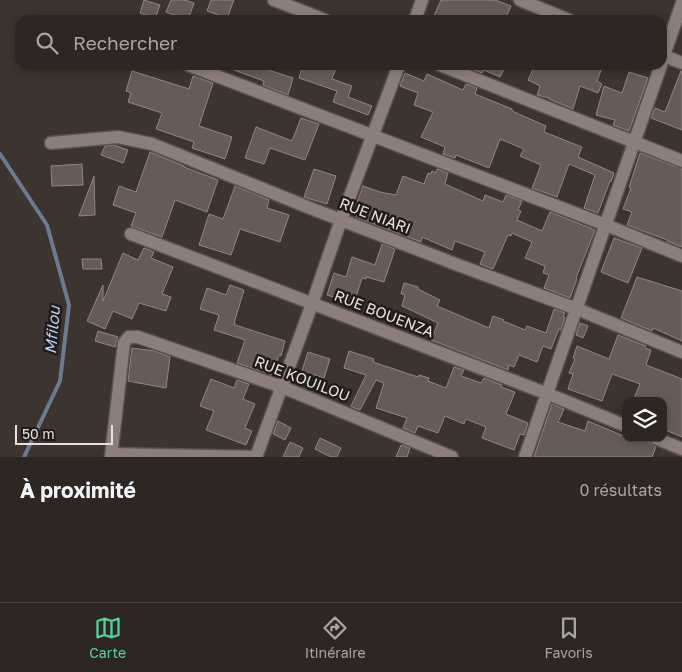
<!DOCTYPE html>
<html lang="fr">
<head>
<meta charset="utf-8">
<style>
  body { margin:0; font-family:"Golos Text",sans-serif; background:#3a3230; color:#f1f3f6 }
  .controls { position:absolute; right:15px; bottom:15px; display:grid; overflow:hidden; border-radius:10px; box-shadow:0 2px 8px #0003 }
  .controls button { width:45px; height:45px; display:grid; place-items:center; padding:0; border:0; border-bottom:1px solid #494341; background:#2e2623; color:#f1f3f6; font:25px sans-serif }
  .scale { position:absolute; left:15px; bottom:12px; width:98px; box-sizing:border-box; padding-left:5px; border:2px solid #e8e1de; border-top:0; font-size:14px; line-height:18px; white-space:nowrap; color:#e8e1de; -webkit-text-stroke:4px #211c1a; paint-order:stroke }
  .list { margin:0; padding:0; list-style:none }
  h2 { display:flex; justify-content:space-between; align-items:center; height:65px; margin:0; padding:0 20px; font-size:21px }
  h2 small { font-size:16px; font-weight:400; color:#a7a5a6 }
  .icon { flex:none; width:28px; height:28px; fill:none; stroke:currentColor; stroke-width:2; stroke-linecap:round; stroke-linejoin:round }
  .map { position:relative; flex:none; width:682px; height:457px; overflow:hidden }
  .search { position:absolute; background:#2e2623; box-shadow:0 2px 8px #0003; left:15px; right:15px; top:15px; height:55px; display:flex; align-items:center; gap:12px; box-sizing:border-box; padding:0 18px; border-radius:15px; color:#a7a5a6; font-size:19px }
  .sheet { height:145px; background:#2e2623 }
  nav { display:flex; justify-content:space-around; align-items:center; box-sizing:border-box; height:70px; border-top:1px solid #494341; background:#2e2623; font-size:14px; color:#a7a5a6 }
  nav a { display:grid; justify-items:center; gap:2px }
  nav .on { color:#52d397 }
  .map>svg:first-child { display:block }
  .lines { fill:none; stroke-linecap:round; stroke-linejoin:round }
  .stream { stroke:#6d7a93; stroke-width:4 }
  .building { fill:#675b57; stroke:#938682 }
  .street-casing { stroke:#5b524f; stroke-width:15 }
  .street { stroke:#8c7f7b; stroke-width:12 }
  .labels { text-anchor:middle; stroke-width:5; stroke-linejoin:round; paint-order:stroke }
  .street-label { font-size:15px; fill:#e8e1de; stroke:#211c1a }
  .water-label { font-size:16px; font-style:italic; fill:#b8cff5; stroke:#211c1a }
</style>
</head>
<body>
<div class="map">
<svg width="682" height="457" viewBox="0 0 682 457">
  <rect width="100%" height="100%" fill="#3d332f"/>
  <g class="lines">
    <path class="stream" d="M 0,154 L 47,225 L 69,305 L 60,381 L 24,457"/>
  </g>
  <path class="building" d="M 144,0 L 160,5 L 155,19 L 140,13 Z
    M 171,0 L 185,0 L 194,3 L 188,20 L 166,12 Z
    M 211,0 L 234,0 L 227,18 L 207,11 Z
    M 441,0 L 495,0 L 511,6 L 505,20 L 440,20 L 433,18 Z
    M 223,65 L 253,65 L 293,78 L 288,95 L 263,85 L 264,81 L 223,66 Z
    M 303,65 L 337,65 L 332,79 L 352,86 L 348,97 L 372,106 L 368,115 L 333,102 L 337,91 L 299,78 Z
    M 473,65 L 506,65 L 500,77 L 484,70 L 482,73 L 472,69 Z
    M 535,65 L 603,65 L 597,81 L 602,84 L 598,93 L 580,86 L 573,109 L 549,99 L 549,98 L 537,95 L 540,86 L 528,80 Z
    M 132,71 L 189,89 L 193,76 L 213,83 L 199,126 L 232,137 L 225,159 L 192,148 L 194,142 L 156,129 L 162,113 L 128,102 L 131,93 L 126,91 Z
    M 681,71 L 682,71 L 682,130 L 651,118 L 655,108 L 665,112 Z
    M 629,72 L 648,78 L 629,131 L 613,125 L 615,120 L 596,115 L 604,86 L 622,93 Z
    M 405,73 L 424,81 L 427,74 L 463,90 L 466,84 L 477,88 L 475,94 L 512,109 L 512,111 L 546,126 L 544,132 L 582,147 L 578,157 L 614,173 L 611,182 L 610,181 L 598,213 L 584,208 L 595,175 L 569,164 L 557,197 L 532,188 L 541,165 L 520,156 L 524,149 L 500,139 L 489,168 L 456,155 L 455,158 L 443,154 L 445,147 L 421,137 L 433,112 L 414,105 L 418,93 L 400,86 Z
    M 301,118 L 319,124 L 305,160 L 270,148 L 264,164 L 245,158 L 256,127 L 292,141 Z
    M 114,145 L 128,150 L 123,163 L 101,155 L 105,146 Z
    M 150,152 L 184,166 L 184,167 L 218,180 L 207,212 L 175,200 L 162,237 L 131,226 L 136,213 L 113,205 L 119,186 L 136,192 Z
    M 640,153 L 682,169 L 682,247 L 667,241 L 667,240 L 627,225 L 632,212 L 623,209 L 631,188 L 629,187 Z
    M 82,164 L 83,185 L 52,186 L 51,166 Z
    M 314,169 L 336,176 L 327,204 L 304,197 Z
    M 437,169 L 448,173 L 445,184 L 483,201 L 485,195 L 503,202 L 506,195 L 522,201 L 518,210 L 521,211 L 517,220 L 542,231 L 550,212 L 595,230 L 576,278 L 577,279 L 570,298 L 544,288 L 549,275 L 543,273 L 545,266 L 525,258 L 532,242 L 512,233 L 511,236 L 508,235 L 493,269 L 480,264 L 485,252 L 455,241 L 452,250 L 422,237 L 421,242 L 356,217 L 358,209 L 355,208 L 363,186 L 380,192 L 396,195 L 403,176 L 424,184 L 428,173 L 431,174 L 432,171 L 436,173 Z
    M 94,176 L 95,215 L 79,216 Z
    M 235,186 L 269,200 L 267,208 L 289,215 L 280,242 L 240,229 L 231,255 L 199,245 L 209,214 L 223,219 Z
    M 614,238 L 642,248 L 628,283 L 601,272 Z
    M 382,244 L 395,249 L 384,282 L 366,277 L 366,279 L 362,278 L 354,303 L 327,295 L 334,273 L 346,277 L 352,257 L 375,265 Z
    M 144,248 L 154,252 L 151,258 L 173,267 L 162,294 L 171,297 L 166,311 L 139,303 L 132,319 L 113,311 L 105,329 L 87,321 L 103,285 L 103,301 L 123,253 L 138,260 Z
    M 82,259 L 101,259 L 102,269 L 83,269 Z
    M 637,277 L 682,291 L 682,341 L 653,328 L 652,331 L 621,318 Z
    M 404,283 L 418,287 L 418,289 L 440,300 L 437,306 L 489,328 L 493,316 L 504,320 L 503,321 L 525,330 L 527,326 L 546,333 L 554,309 L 565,313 L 563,317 L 565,317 L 561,330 L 559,329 L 551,349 L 543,346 L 537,362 L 519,355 L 514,367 L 509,365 L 508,370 L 431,340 L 438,323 L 402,306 L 405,295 L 401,294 Z
    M 230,285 L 244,290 L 234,323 L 235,323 L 235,325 L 285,341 L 281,356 L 279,355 L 272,375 L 237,363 L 245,340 L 214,330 L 219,315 L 200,309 L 207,288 L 226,295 Z
    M 580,323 L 588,326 L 583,338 L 576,335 Z
    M 98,331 L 118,337 L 116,342 L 115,347 L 95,341 Z
    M 618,335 L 646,346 L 645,348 L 651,350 L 646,365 L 682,379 L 682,437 L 663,429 L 663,401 L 633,401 L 640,384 L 612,374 L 602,401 L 568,389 L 573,374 L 569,373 L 575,359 L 573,358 L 577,346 L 609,359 Z
    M 132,348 L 155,351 L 170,357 L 166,388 L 128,381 Z
    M 349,351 L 374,359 L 373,362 L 418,377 L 419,375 L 429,378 L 428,381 L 446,388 L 454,367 L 464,370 L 461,376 L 481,383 L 484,378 L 502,385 L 501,387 L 515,392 L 506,414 L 528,423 L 524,435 L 520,434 L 514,450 L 482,438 L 486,427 L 466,419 L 464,424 L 445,416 L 438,433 L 418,426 L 415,433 L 403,428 L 407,418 L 376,408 L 384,383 L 376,380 L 360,410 L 352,407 L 351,406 L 366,375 L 344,368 Z
    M 308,352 L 330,359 L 324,378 L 302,371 Z
    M 211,379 L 234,388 L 237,380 L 249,384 L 243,399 L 255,404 L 245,428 L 252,431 L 246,445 L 206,430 L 214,411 L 200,406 Z
    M 552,404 L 564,409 L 558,422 L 585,431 L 588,421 L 626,437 L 626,438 L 637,438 L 648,442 L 656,447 L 652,457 L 534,457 Z
    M 278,421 L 291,428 L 285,440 L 273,434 Z
    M 320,438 L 341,448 L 337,457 L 331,457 L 315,449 Z
    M 290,442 L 303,448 L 299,457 L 283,457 Z
    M 401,445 L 410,448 L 407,457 L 396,457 Z"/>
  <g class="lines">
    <defs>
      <path id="street" d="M 274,0 L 325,20
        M 520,0 L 569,20
        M 415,20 L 422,0
        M 662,55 L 682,63
        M 662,61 L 682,3
        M 188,65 L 606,225 L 682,256
        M 440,65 L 682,161
        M 51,143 L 118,137 L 152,144 L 310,208 L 458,265 L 577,309 L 682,352
        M 131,234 L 548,394 L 626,426
        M 655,438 L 682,449
        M 111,454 L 256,457
        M 111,457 L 124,343 L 129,337 L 138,337 L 282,387 L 452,457
        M 256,457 L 312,304 L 341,220 L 399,65
        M 525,457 L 661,65"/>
    </defs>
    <use href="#street" class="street-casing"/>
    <use href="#street" class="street"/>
  </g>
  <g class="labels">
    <g class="street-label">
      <text transform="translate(375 216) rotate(21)" y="5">RUE NIARI</text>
      <text transform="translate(384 314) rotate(21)" y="5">RUE BOUENZA</text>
      <text transform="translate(302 379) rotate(21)" y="5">RUE KOUILOU</text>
    </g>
    <g class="water-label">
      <text transform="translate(52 330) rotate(-85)" y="6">Mfilou</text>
    </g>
  </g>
</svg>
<div class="controls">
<button><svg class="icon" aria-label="layers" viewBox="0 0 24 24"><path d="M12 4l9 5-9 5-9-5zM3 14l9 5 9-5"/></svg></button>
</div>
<div class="scale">50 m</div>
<div class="search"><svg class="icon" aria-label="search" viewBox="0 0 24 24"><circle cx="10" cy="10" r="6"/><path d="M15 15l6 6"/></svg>Rechercher</div>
</div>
<section class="sheet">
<h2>À proximité<small>0 résultats</small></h2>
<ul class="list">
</ul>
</section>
<nav>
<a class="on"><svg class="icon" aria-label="map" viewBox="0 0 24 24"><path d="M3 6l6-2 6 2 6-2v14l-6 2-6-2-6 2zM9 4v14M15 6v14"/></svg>Carte</a>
<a><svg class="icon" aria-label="directions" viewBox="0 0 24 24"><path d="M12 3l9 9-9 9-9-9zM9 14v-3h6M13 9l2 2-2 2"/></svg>Itinéraire</a>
<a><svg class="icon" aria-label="saved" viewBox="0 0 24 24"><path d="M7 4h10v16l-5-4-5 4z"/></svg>Favoris</a>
</nav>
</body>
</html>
